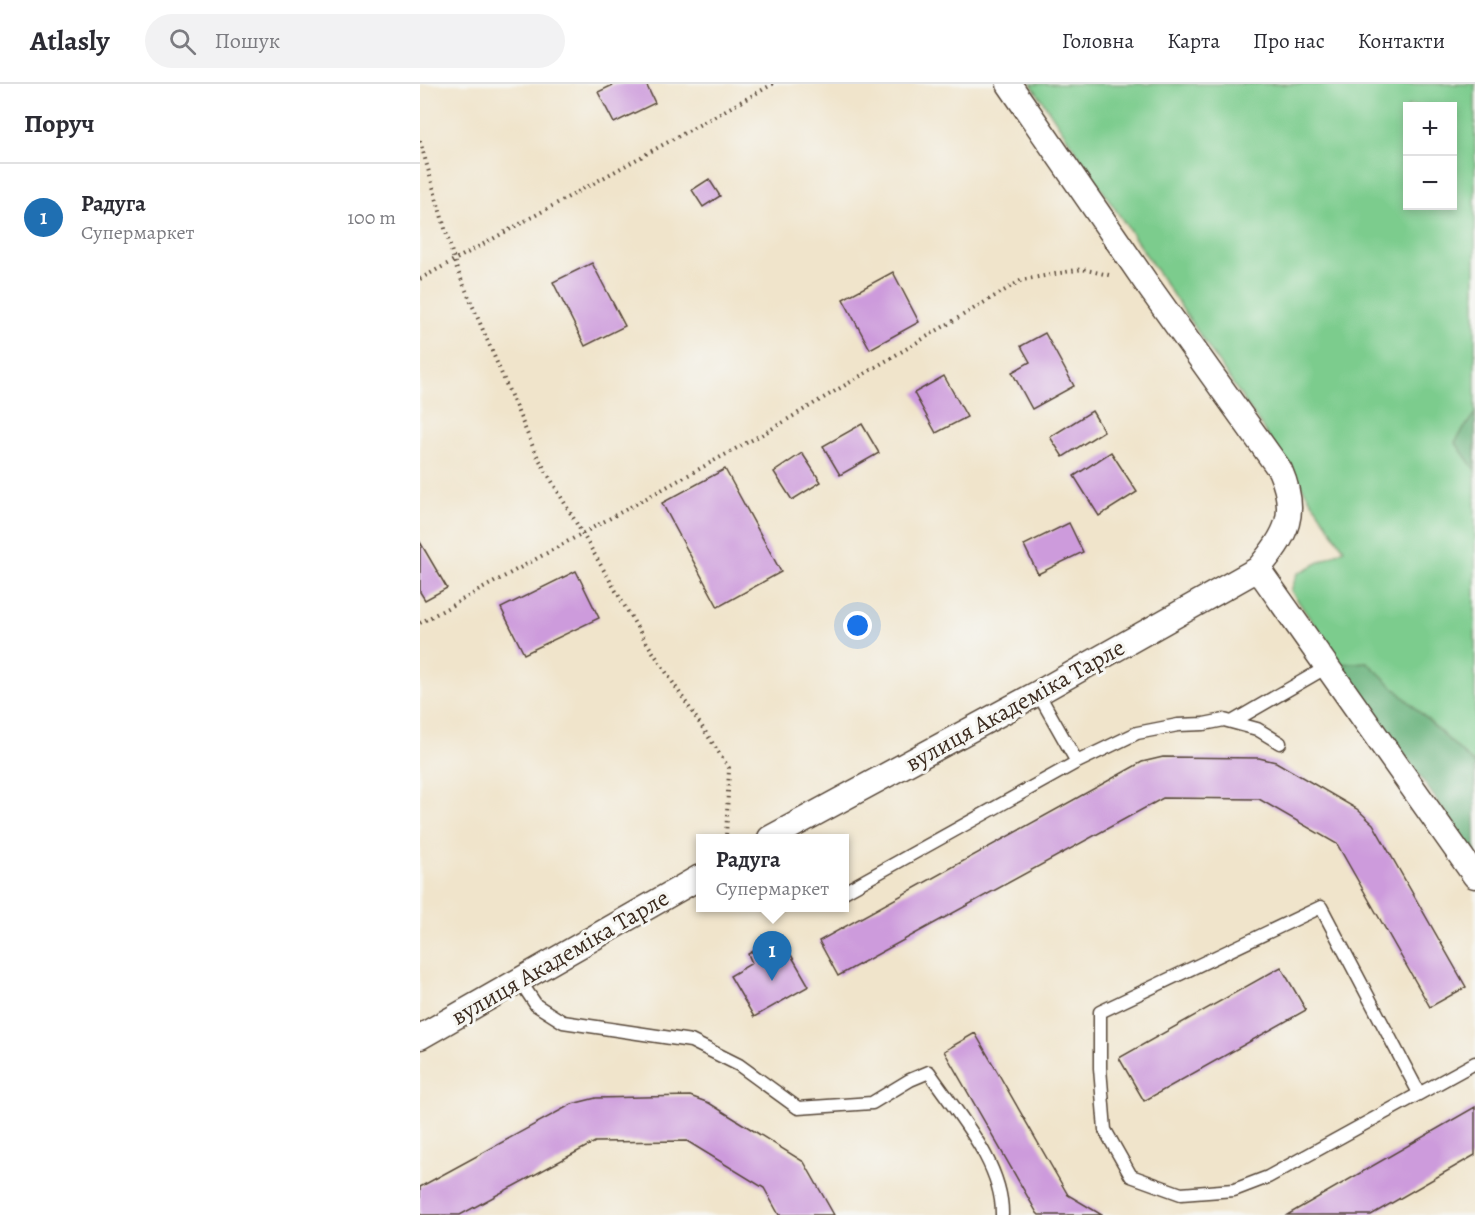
<!DOCTYPE html>
<html lang="uk">
<head>
<meta charset="utf-8">
<style>
  body { margin:0; font-family:Alegreya,serif; background:#f2f2f3; color:#2b2b33 }
  .controls { position:absolute; right:18px; top:18px; display:grid; overflow:hidden; border-radius:0px; box-shadow:0 3px 9px #0003 }
  .controls button { width:54px; height:54px; display:grid; place-items:center; padding:0; border:0; border-bottom:2px solid #e1e1e2; background:#fff; color:#2b2b33; font:30px sans-serif }
  .you { position:absolute; left:438px; top:542px; width:21px; height:21px; margin:-15px; border:4px solid #fff; border-radius:50%; background:#1a73e8; box-shadow:0 0 0 9px #1a73e833 }
  .badge { display:grid; place-items:center; width:39px; height:39px; border-radius:50%; background:#1f6fb2; color:#fff; font-size:20px; font-weight:700 }
  .pin { position:absolute; translate:-50% -50px; filter:drop-shadow(0 2px 3px #0008) }
  .pin::after { content:''; position:absolute; top:32px; width:21px; height:18px; background:inherit; clip-path:polygon(0 0,100% 0,50% 100%) }
  .popup { position:absolute; left:276px; top:750px; width:153px; height:78px; box-sizing:border-box; display:grid; place-content:center; border-radius:0px; background:#fff; filter:drop-shadow(0 2px 4px #0005); font-size:20px; white-space:nowrap; color:#7c7c81 }
  .popup b { font-size:22px; color:#2b2b33 }
  .popup::after { content:''; position:absolute; left:50%; top:100%; margin-left:-12px; border:12px solid transparent; border-top-color:#fff }
  .list { margin:0; padding:0; list-style:none }
  h2 { display:flex; justify-content:space-between; align-items:center; height:78px; margin:0; padding:0 24px; font-size:26px }
  h2 small { font-size:20px; font-weight:400; color:#7c7c81 }
  .list li { display:grid; grid-template-columns:39px 1fr auto; gap:18px; align-items:center; box-sizing:border-box; height:108px; padding:0 24px; border-top:2px solid #e1e1e2 }
  .list b { display:block; font-size:22px; white-space:nowrap }
  .list p { margin:0; font-size:20px; white-space:nowrap; color:#7c7c81 }
  .list em { font-size:20px; font-style:normal; color:#7c7c81 }
  .icon { flex:none; width:33px; height:33px; fill:none; stroke:currentColor; stroke-width:2; stroke-linecap:round; stroke-linejoin:round }
  .map { position:relative; flex:none; width:1055px; height:1131px; overflow:hidden }
  header { display:flex; align-items:center; gap:36px; box-sizing:border-box; height:84px; padding:0 30px; background:#fff; border-bottom:2px solid #e1e1e2 }
  header strong { font-size:28px }
  nav { display:flex; gap:33px; margin-inline-start:auto; font-size:21px }
  .search { width:420px; height:54px; background:#f2f2f3; display:flex; align-items:center; gap:15px; box-sizing:border-box; padding:0 21px; border-radius:33px; color:#7c7c81; font-size:22px }
  main { display:flex }
  aside { flex:1; background:#fff }
  .map>svg:first-child { display:block }
  .green { fill:#7bcc8d; stroke:#5b7b56; stroke-width:1.5; fill-rule:evenodd }
  .forest { fill:#64b078; stroke:#506d4b; stroke-width:1.5 }
  .building { fill:#cd9bdc }
  .lines { fill:none; stroke-linecap:round; stroke-linejoin:round }
  .lane-casing { stroke:#564638; stroke-width:15 }
  .street-casing { stroke:#564638; stroke-width:27 }
  .path { stroke:#564638; stroke-width:4; stroke-dasharray:1.5 4.5; stroke-linecap:butt }
  .lane { stroke:#fff; stroke-width:12 }
  .street { stroke:#fff; stroke-width:24 }
  .labels { text-anchor:middle; stroke-width:6; stroke-linejoin:round; paint-order:stroke }
  .street-label { font-size:24px; fill:#3b2a1e; stroke:#f6f6f2 }
</style>
</head>
<body>
<header>
<strong>Atlasly</strong>
<div class="search"><svg class="icon" aria-label="search" viewBox="0 0 24 24"><circle cx="10" cy="10" r="6"/><path d="M15 15l6 6"/></svg>Пошук</div>
<nav><a>Головна</a><a>Карта</a><a>Про нас</a><a>Контакти</a></nav>
</header>
<main>
<aside>
<h2>Поруч<small></small></h2>
<ul class="list">
<li><span class="badge">1</span><div><b>Радуга</b><p>Супермаркет</p></div><em>100 m</em></li>
</ul>
</aside>
<div class="map">
<svg width="1055" height="1131" viewBox="0 0 1055 1131">
  <rect width="100%" height="100%" fill="#f6f6f2"/>
  <filter id="ink" filterUnits="userSpaceOnUse"><feTurbulence type="fractalNoise" baseFrequency=".0167" numOctaves="2"/><feDisplacementMap in="SourceGraphic" scale="12" xChannelSelector="R" yChannelSelector="G"/><feConvolveMatrix kernelMatrix="1 2 1 2 8 2 1 2 1" color-interpolation-filters="sRGB"/></filter>
  <filter id="wash" filterUnits="userSpaceOnUse"><feTurbulence type="fractalNoise" baseFrequency=".008" numOctaves="4" result="noise"/><feDisplacementMap in="SourceGraphic" scale="24" xChannelSelector="R" yChannelSelector="G"/><feGaussianBlur stdDeviation="1.35" result="paint"/><feColorMatrix in="noise" values="0 0 0 0 0 0 0 0 0 0 0 0 0 0 0 0 0 1.4 0 .05"/><feComposite in="paint" operator="in"/></filter>
  <g filter="url(#wash)">
    <rect width="100%" height="100%" fill="#f0e4cb"/>
    <path class="green" d="M 611,0 L 1055,0 L 1055,681 L 947,578 L 921,580 L 871,507 L 877,490 L 924,465 ZM 988,22 L 1032,22 L 1032,122 L 988,122 Z"/>
    <path class="forest" d="M 1055,329 L 1055,386 L 1035,358 Z
      M 947,578 L 1055,681 L 1055,771 L 921,580 Z"/>
    <g id="blocks">
      <path class="building" d="M 195,0 L 226,0 L 235,19 L 194,39 L 178,8 Z
        M 289,95 L 300,112 L 283,123 L 272,106 Z
        M 172,179 L 205,242 L 165,262 L 133,198 Z
        M 473,188 L 499,238 L 450,265 L 423,215 Z
        M 625,249 L 654,302 L 612,325 L 592,288 L 610,278 L 601,262 Z
        M 524,292 L 547,333 L 516,349 L 494,309 Z
        M 672,327 L 684,347 L 643,373 L 630,353 Z
        M 442,340 L 459,369 L 420,391 L 403,362 Z
        M 691,368 L 717,408 L 679,432 L 654,392 Z
        M 382,369 L 401,398 L 372,416 L 354,388 Z
        M 305,385 L 361,488 L 298,523 L 242,419 Z
        M 649,439 L 663,468 L 618,490 L 604,461 Z
        M 0,458 L 27,504 L 5,516 L 0,508 Z
        M 156,487 L 179,534 L 104,570 L 81,524 Z
        M 743,673 L 839,674 L 856,678 L 937,725 L 953,740 L 1046,903 L 1010,923 L 917,760 L 839,715 L 743,714 L 418,892 L 399,857 L 722,678 Z
        M 360,852 L 389,902 L 334,933 L 310,892 L 332,879 L 328,870 Z
        M 861,883 L 886,926 L 724,1017 L 699,974 Z
        M 555,949 L 648,1111 L 682,1131 L 619,1131 L 617,1129 L 524,967 Z
        M 270,1012 L 289,1019 L 384,1078 L 414,1131 L 359,1131 L 344,1104 L 267,1057 L 175,1058 L 40,1131 L 0,1131 L 0,1103 L 152,1020 L 176,1014 Z
        M 1055,1023 L 1055,1071 L 951,1131 L 867,1131 Z"/>
    </g>
  </g>
  <g filter="url(#ink)">
    <use href="#blocks" fill-opacity="0" stroke="#564638" stroke-width="1.5"/>
    <g class="lines">
      <defs>
        <path id="lane" d="M 618,609 L 657,678
          M 812,638 L 907,583
          M 424,808 L 657,678 L 717,649 L 758,641 L 784,640 L 804,636 L 837,645 L 860,659
          M 100,897 L 116,921 L 143,938 L 271,957 L 319,981 L 378,1024 L 452,1019 L 490,996 L 509,988 C 537,1030 583,1079 582,1131
          M 999,1009 L 901,823 L 680,928 L 680,984 L 685,1046 L 711,1092 L 761,1110 L 814,1106 L 848,1093 L 1055,979"/>
        <path id="street" d="M 838,485 L 1055,792
          M 350,754 L 618,609 L 838,485 C 867,450 879,430 860,386 L 727,200 L 589,0
          M 0,953 L 280,793"/>
      </defs>
      <use href="#lane" class="lane-casing"/>
      <use href="#street" class="street-casing"/>
      <path class="path" d="M 0,57 L 36,183 L 116,370 L 221,550 L 309,684 L 306,754
        M 0,195 L 353,0
        M 0,539 L 348,347 L 602,196 L 662,185 L 693,192"/>
      <use href="#lane" class="lane"/>
      <use href="#street" class="street"/>
    </g>
  </g>
  <g class="labels">
    <g class="street-label">
      <text transform="translate(595 621) rotate(-29)" y="8">вулиця Академіка Тарле</text>
      <text transform="translate(140 873) rotate(-30)" y="8">вулиця Академіка Тарле</text>
    </g>
  </g>
</svg>
<div class="controls">
<button>+</button>
<button>−</button>
</div>
<div class="you"></div>
<div class="pin badge" style="left:352px;top:897px">1</div>
<div class="popup"><b>Радуга</b>Супермаркет</div>
</div>
</main>
</body>
</html>
